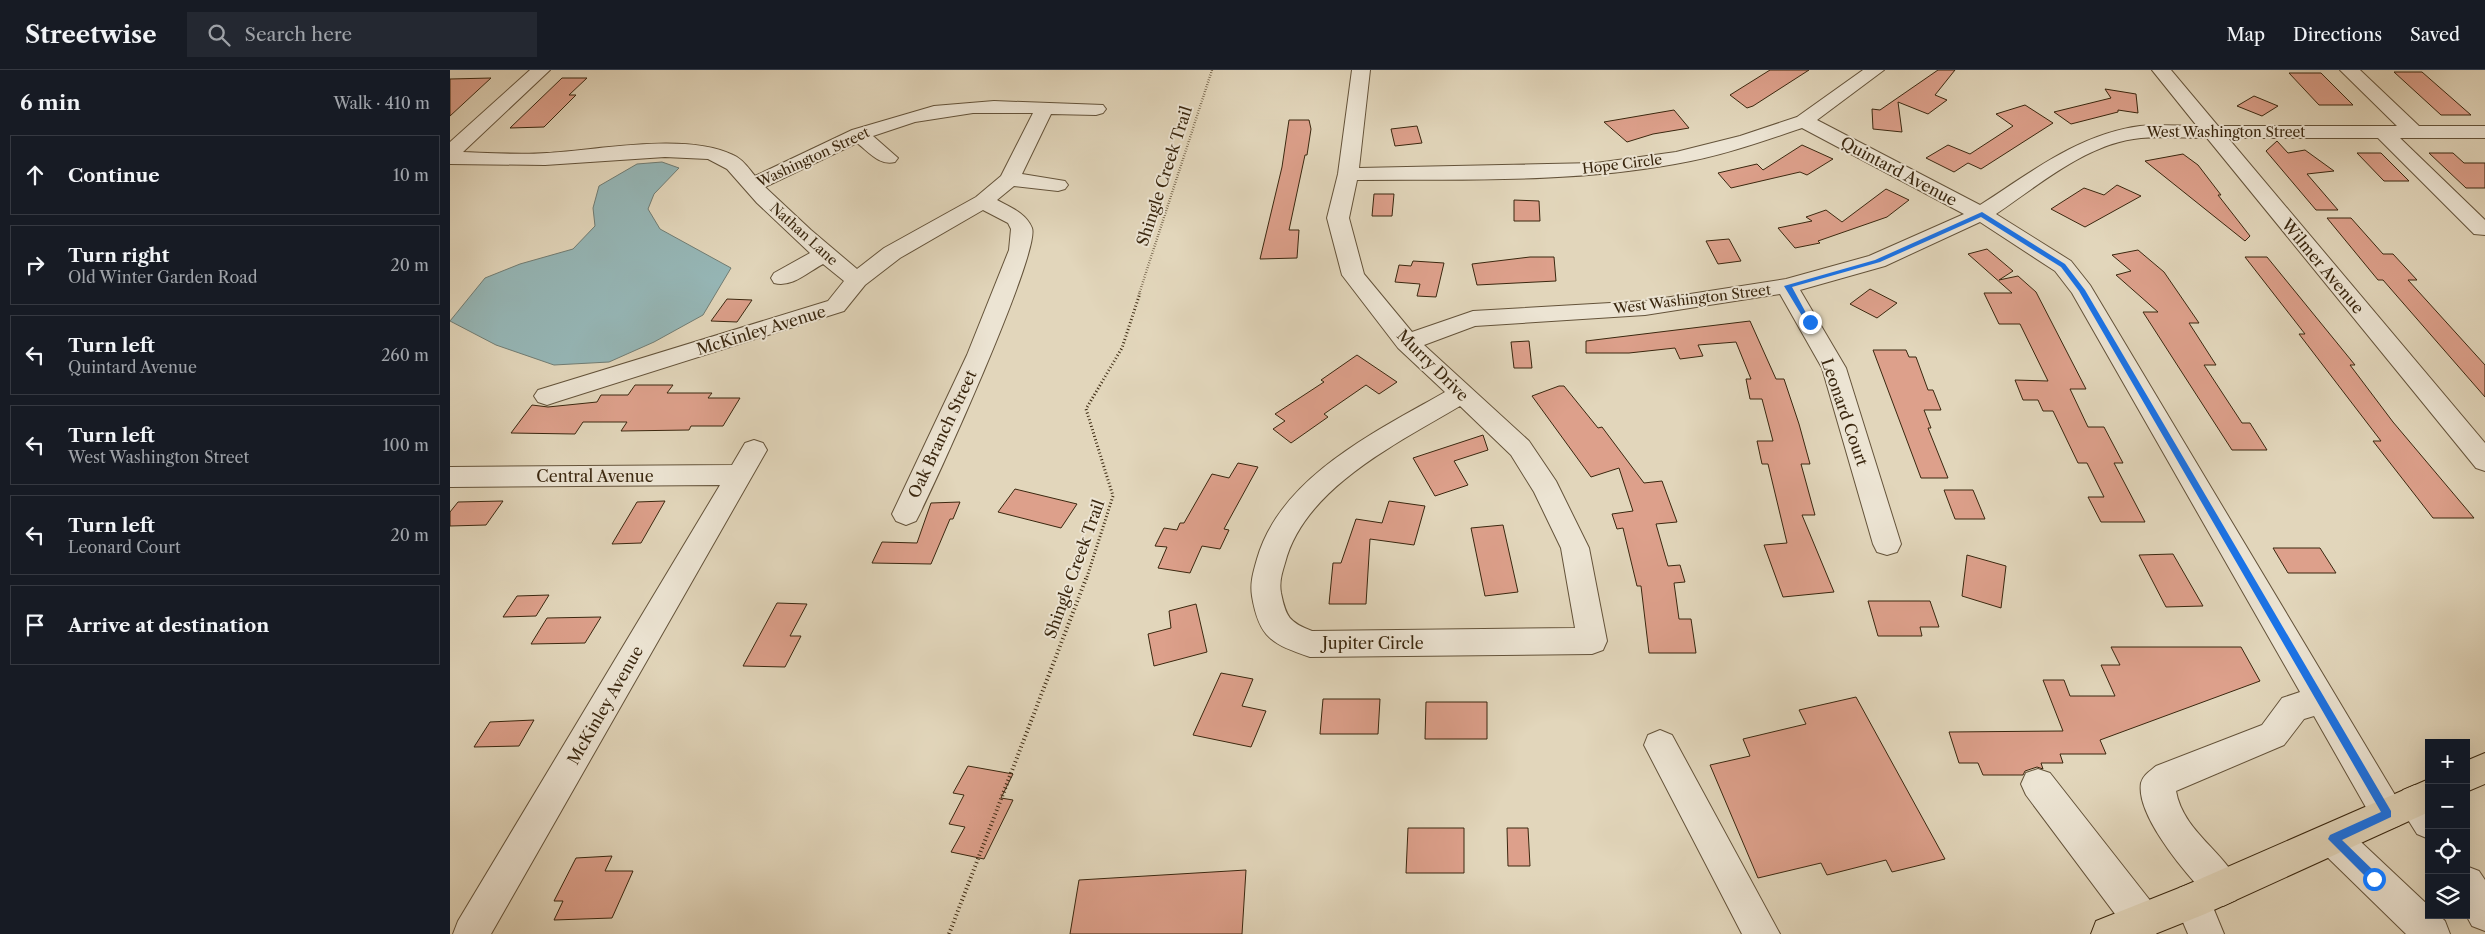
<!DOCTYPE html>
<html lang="en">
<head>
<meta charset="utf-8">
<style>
  body { margin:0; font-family:"Libre Caslon Text",serif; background:#242831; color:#f1f3f6 }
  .controls { position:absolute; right:15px; bottom:15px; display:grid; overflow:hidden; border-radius:0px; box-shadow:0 5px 20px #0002 }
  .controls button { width:45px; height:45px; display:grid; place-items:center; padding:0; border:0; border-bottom:1px solid #363941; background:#171b24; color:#f1f3f6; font:25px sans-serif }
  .stop { position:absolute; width:15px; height:15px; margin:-11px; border:4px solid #1a73e8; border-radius:50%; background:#fff }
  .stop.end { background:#1a73e8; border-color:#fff; box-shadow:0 1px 5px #0008 }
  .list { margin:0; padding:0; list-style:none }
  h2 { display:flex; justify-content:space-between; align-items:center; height:65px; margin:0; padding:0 20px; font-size:21px }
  h2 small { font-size:16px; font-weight:400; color:#9ea1a6 }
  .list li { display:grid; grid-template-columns:32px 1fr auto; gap:15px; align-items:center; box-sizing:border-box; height:80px; margin:0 10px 10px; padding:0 10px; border:1px solid #363941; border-radius:0px }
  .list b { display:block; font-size:19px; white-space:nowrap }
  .list p { margin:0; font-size:16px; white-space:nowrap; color:#9ea1a6 }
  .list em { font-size:16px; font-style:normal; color:#9ea1a6 }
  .icon { flex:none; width:28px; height:28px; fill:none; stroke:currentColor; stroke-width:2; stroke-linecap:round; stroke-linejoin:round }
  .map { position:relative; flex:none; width:2035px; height:864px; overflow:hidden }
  header { display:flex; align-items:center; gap:30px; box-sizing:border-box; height:70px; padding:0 25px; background:#171b24; border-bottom:1px solid #363941 }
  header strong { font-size:24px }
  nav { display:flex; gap:28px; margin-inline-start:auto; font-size:18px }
  .search { width:350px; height:45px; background:#242831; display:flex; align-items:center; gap:12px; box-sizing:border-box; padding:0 18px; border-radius:0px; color:#9ea1a6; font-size:19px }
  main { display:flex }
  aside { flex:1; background:#171b24 }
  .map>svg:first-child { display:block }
  .water { fill:#96b7b7; stroke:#717d74 }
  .building { fill:#dda08b; stroke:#3a270f }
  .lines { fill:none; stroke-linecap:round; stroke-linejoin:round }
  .minor-casing { stroke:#64533a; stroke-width:2 }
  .major-casing { stroke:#3a270f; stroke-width:2 }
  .path-far2 { stroke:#3a270f; stroke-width:2.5; stroke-dasharray:0.5 2; stroke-linecap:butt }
  .path-far1 { stroke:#3a270f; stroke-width:3; stroke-dasharray:1 2.5; stroke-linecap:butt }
  .path { stroke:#3a270f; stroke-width:4; stroke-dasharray:1 3; stroke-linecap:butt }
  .minor { fill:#ece4d3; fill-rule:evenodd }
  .major { fill:#e2d6bb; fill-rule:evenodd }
  .route { fill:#1a73e8 }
  .labels { text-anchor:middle; stroke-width:4; stroke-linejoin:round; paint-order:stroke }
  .far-street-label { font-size:14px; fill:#3a270f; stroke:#ece4d3 }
  .street-label { font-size:16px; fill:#3a270f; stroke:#ece4d3 }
</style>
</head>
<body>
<header>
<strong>Streetwise</strong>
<div class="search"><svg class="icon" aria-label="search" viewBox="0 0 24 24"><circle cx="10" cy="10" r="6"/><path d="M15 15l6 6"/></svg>Search here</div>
<nav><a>Map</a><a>Directions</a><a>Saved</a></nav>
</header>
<main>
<aside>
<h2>6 min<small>Walk · 410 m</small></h2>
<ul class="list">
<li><svg class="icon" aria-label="ahead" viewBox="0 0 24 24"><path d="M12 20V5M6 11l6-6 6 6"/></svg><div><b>Continue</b></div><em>10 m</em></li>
<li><svg class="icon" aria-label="right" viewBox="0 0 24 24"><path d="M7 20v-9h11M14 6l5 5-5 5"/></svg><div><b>Turn right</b><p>Old Winter Garden Road</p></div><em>20 m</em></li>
<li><svg class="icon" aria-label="left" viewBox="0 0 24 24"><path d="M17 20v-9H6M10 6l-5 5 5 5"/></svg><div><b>Turn left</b><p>Quintard Avenue</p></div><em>260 m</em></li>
<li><svg class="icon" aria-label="left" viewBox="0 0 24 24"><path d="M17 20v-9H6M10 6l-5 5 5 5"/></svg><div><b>Turn left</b><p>West Washington Street</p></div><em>100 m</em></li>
<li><svg class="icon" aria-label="left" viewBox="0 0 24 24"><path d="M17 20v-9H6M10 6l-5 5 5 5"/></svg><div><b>Turn left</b><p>Leonard Court</p></div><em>20 m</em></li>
<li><svg class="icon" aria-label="arrive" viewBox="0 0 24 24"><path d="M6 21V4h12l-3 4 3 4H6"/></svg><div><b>Arrive at destination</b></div></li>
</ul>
</aside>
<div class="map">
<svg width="2035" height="864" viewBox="0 0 2035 864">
  <rect width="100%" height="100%" fill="#e2d6bb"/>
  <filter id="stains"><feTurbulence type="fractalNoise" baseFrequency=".004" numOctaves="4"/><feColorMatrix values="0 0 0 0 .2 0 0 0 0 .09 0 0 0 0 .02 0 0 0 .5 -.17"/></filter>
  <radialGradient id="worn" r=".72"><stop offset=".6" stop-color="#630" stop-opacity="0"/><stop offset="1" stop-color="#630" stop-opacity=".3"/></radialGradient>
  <path class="water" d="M 212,92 L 229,98 L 204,124 L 198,139 L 210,159 L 281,198 L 253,245 L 204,272 L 159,292 L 104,295 L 46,275 L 0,251 L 35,208 L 70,194 L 123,179 L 145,156 L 143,138 L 149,116 L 187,94 Z"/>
  <path class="building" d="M 1320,0 L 1359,0 L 1303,36 L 1297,38 L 1280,25 Z
    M 1488,0 L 1505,0 L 1485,25 L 1497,30 L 1478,44 L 1448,32 L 1452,62 L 1423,59 L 1422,39 L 1430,40 Z
    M 1944,2 L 1972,2 L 2021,45 L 1991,45 Z
    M 1839,3 L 1871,3 L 1903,35 L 1869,35 Z
    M 41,8 L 0,46 L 0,9 Z
    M 112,8 L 137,8 L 119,25 L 126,25 L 94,57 L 60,58 Z
    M 1655,19 L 1686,24 L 1688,43 L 1668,40 L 1668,42 L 1621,54 L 1604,42 L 1661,28 Z
    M 1804,26 L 1828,36 L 1812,46 L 1787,36 Z
    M 1575,35 L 1603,53 L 1531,99 L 1518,93 L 1504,102 L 1476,88 L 1498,75 L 1520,84 L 1563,56 L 1546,44 Z
    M 1224,40 L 1239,58 L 1203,64 L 1177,72 L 1154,52 Z
    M 839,50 L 859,50 L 861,59 L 857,85 L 855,85 L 839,160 L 849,160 L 847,188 L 810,189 L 832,97 Z
    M 967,56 L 972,73 L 945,76 L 941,59 Z
    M 1827,71 L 1838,83 L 1855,80 L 1884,101 L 1857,104 L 1888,140 L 1866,140 L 1816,81 Z
    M 1352,75 L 1383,89 L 1357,105 L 1350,102 L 1281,118 L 1268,103 L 1307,94 L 1313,100 Z
    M 1907,83 L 1931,83 L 1959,111 L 1934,111 Z
    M 1979,83 L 2003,83 L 2014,93 L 2035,93 L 2035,118 L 2016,118 Z
    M 1733,84 L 1748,95 L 1771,125 L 1768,125 L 1800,166 L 1795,171 L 1695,91 Z
    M 1667,115 L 1691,126 L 1635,157 L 1601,139 L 1634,118 L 1654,125 Z
    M 1436,119 L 1459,130 L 1437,147 L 1368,171 L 1370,173 L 1345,178 L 1328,158 L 1362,151 L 1356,147 L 1376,140 L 1392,152 Z
    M 924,124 L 944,124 L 942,146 L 922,146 Z
    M 1064,130 L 1089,131 L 1090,151 L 1064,151 Z
    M 1877,148 L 1901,148 L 1933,184 L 1943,184 L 1967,210 L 1958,210 L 2035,295 L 2035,327 L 1933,210 L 1928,210 Z
    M 1279,169 L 1291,191 L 1268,194 L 1256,171 Z
    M 1537,179 L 1563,201 L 1549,210 L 1568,206 L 1586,222 L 1636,319 L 1620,319 L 1638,357 L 1654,357 L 1673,393 L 1664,393 L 1695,452 L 1651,452 L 1638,427 L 1654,427 L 1637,393 L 1628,393 L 1603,341 L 1593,341 L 1588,330 L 1573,330 L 1565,310 L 1598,311 L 1570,254 L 1549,254 L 1534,223 L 1562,223 L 1518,184 Z
    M 1688,180 L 1714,202 L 1749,253 L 1739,253 L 1766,295 L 1754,295 L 1792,353 L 1800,353 L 1817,380 L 1782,380 L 1693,242 L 1708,242 L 1666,205 L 1681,201 L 1662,185 Z
    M 1080,187 L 1104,187 L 1106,211 L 1027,215 L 1022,194 Z
    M 1795,187 L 1817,187 L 1905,295 L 1900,295 L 1943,352 L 2024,448 L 1983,448 L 1923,371 L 1931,371 L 1849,264 L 1855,264 Z
    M 963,191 L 994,193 L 986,227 L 967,226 L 970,214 L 945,212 L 949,195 L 961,196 Z
    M 1420,219 L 1447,233 L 1427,248 L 1400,234 Z
    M 277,229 L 302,230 L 287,252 L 261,251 Z
    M 1300,251 L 1326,309 L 1334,309 L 1349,354 L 1360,394 L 1351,394 L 1365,445 L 1352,445 L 1384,522 L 1333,527 L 1314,475 L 1337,473 L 1318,394 L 1312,394 L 1307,371 L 1323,371 L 1312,329 L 1300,329 L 1296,309 L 1301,309 L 1286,272 L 1248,275 L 1253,286 L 1230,289 L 1225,278 L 1179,283 L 1136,283 L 1136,271 Z
    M 1079,271 L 1082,298 L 1064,298 L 1061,272 Z
    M 1423,280 L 1456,280 L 1459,287 L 1466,287 L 1478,320 L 1483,320 L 1491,340 L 1474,340 L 1481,358 L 1478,358 L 1498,408 L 1471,408 Z
    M 907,285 L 947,312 L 929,324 L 916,315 L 874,344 L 878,347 L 841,373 L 823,359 L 835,351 L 825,344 L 874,312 L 871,310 Z
    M 185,315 L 223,315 L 217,323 L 262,323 L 258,328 L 290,328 L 273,356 L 241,356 L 239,360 L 171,361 L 177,352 L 133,352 L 125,364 L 61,363 L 82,335 L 98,337 L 147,332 L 151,325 L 178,325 Z
    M 1109,316 L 1114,316 L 1148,358 L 1152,357 L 1194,413 L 1212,411 L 1227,452 L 1206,454 L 1218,496 L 1230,495 L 1235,512 L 1224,513 L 1229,549 L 1241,549 L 1246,583 L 1199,583 L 1191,516 L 1187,516 L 1173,458 L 1167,459 L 1162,444 L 1183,441 L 1169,398 L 1141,407 L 1082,326 Z
    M 1033,365 L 1038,380 L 1004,391 L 1018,415 L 985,426 L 963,388 Z
    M 788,393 L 808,397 L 774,459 L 779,460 L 770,479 L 752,476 L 740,503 L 708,498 L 717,477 L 705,476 L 714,458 L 727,460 L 730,453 L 734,453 L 762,404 L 779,408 Z
    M 565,419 L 627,434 L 611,458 L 548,442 Z
    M 1494,420 L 1523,420 L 1535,449 L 1505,449 Z
    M 53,431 L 36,455 L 0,456 L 0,442 L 8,432 Z
    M 215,431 L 191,473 L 162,474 L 187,432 Z
    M 939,431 L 975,436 L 964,475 L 920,469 L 916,534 L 879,534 L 883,493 L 891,493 L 906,449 L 932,453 Z
    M 510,432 L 503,449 L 500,449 L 481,494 L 422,493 L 432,472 L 467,473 L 481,433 Z
    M 1053,455 L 1068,522 L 1035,526 L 1021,458 Z
    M 1823,478 L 1870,478 L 1886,503 L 1838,503 Z
    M 1723,484 L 1753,536 L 1716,537 L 1689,485 Z
    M 1517,485 L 1556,496 L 1551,538 L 1512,526 Z
    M 99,525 L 86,546 L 53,547 L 67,526 Z
    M 1418,531 L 1480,531 L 1489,557 L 1470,557 L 1472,566 L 1428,566 Z
    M 327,533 L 357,534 L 340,566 L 351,566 L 335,597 L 293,596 Z
    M 746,534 L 757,582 L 704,596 L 698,564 L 721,558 L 719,541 Z
    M 151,547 L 135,573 L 81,574 L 97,548 Z
    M 1661,577 L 1791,577 L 1810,611 L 1650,670 L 1656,684 L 1610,684 L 1613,693 L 1591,693 L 1593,699 L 1587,697 L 1575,701 L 1573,705 L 1533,705 L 1528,693 L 1509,693 L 1499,662 L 1613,661 L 1593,610 L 1614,610 L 1620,626 L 1665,626 L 1651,595 L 1670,595 Z
    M 771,603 L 803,609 L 792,636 L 816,641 L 801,677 L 743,665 Z
    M 1406,627 L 1495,789 L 1442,802 L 1436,790 L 1377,805 L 1371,793 L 1308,808 L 1260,695 L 1300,686 L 1293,669 L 1356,654 L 1349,640 Z
    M 873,629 L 930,629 L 928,664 L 870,664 Z
    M 976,632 L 1037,632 L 1037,669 L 975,669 Z
    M 84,650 L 69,676 L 24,677 L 40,652 Z
    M 518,696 L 563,704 L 551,728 L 563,730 L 534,789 L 501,782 L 515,757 L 499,754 L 514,725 L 503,723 Z
    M 958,758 L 1014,758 L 1014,803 L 956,803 Z
    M 1057,758 L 1078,758 L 1080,796 L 1058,796 Z
    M 162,786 L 155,801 L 183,801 L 162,848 L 104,850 L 113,831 L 104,831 L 126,788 Z
    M 796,800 L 792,864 L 620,864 L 629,810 Z"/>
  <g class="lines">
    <defs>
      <path id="minor" d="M 80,0 L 100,0 L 13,82 C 41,83 69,85 97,83 C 149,80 236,62 283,85 C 293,89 299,99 305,106 L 402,60 L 484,36 L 544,31 L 653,35 L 656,39 L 653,43 L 646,45 L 601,44 L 572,104 L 615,111 L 618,115 L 615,119 L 608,121 L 564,116 L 547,130 C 560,137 576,143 582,158 C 591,181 484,417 466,451 L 456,455 L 446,451 L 442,444 L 517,285 L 559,180 L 561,159 L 558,153 L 533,140 L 450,188 L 415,215 L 394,241 L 106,332 L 97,335 L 88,332 L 84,326 L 88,320 L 378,231 L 394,211 L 373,194 C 358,202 342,218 324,213 L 321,208 L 324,203 L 360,183 L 307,133 L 277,99 L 258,89 L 215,87 L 95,95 L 0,94 L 0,72 ZM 523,43 L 583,43 L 551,106 L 526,127 L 434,178 L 407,199 L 361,160 L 315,117 L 407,73 C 419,82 429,96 445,92 L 448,88 L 423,66 L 465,52 Z
        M 902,0 L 920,0 L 909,98 L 1146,93 L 1226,82 L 1290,66 L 1347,47 L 1413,0 L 1434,0 L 1367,50 L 1530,135 C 1580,103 1629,64 1690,56 C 1708,54 1729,56 1747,56 L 1702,0 L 1721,0 L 1768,56 L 1947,56 L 1890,0 L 1910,0 L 1969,56 L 2035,56 L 2035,68 L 1950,68 L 2035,150 L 2035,165 L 2024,164 L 1928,68 L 1778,68 L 2035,373 L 2035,401 L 2026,398 L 1757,68 C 1735,68 1713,66 1691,68 C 1637,73 1589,115 1546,144 L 1621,191 L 1640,215 L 1948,730 L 1953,720 L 1965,715 L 1979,723 L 1979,769 L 1967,764 L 1955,745 L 1950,755 L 1938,760 L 1926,755 L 1864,646 L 1854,649 L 1834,675 L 1726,721 C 1733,762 1776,782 1791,818 L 1786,830 L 1773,836 L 1760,830 L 1774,864 L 1738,864 L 1724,831 L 1729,818 L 1742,813 L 1747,815 C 1729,795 1686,743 1691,713 C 1693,705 1700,701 1706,696 L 1812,655 L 1832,628 L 1850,622 L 1622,223 L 1605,201 L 1530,152 L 1435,196 L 1350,220 L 1396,298 L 1451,474 L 1447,482 L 1437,485 L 1427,482 L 1423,474 L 1372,298 L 1330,224 L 1195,245 L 1025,256 L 974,275 L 1079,371 L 1106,411 L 1139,478 L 1157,571 L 1153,580 L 1142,584 L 860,587 C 822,574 809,568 802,526 C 800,513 803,503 807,489 C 830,407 927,361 995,322 L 948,278 L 892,205 L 877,148 L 888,104 ZM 1352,58 L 1514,144 L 1419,186 L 1336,209 L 1195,231 L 1023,241 L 962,262 L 914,204 L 899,148 L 907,110 C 1013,109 1120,113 1225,94 C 1268,87 1311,72 1352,58 ZM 1010,336 L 1061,385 L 1084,422 L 1111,478 L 1125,558 L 862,561 C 839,552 836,547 831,523 C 829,512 832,503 835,493 C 854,418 948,373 1010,336 Z
        M 304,370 L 313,373 L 317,380 L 41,864 L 3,864 L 8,851 L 270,415 L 0,417 L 0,397 L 282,395 L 295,373 Z
        M 1210,660 L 1222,665 L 1330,864 L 1292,864 L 1194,675 L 1198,665 Z
        M 1588,699 L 1600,703 L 1706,838 L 1711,851 L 1706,864 L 1680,864 L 1576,725 L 1571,714 L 1576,703 Z
        M 1883,752 L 1895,757 L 1979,836 L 1979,845 L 1989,845 L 1995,851 L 2000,864 L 1956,864 L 1871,781 L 1866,769 L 1871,757 Z
        M 2016,796 L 2029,801 L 2035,810 L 2035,861 L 2022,856 L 2016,845 Z"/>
      <path id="major" d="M 2035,683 L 2035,714 L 2016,722 L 2016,691 Z
        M 1979,709 L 1979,742 L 1755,844 L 1705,864 L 1641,864 L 1646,851 L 1734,816 Z"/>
    </defs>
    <use href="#minor" class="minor-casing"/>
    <use href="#major" class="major-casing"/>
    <path class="path-far2" d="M 689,224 L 762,0"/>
    <path class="path-far1" d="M 637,507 L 663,426 L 636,339 L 672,278 L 690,223"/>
    <path class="path" d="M 499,864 L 637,506"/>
    <use href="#minor" class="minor"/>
    <use href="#major" class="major"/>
  </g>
  <path class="route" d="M 1532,142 L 1615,194 L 1635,220 L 1941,741 L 1941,747 L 1892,770 L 1928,805 L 1928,812 L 1921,812 L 1878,769 L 1880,765 L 1931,742 L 1629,221 L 1611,197 L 1531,147 L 1430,192 L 1342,217 L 1362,254 L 1357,254 L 1334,216 L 1425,190 Z"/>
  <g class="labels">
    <g class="far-street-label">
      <text x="1776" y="67">West Washington Street</text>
      <text transform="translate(363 87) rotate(-25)" y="5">Washington Street</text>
      <text transform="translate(1172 94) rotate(-7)" y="5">Hope Circle</text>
      <text transform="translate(354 164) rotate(42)" y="5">Nathan Lane</text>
      <text transform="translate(1242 229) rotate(-7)" y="5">West Washington Street</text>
    </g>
    <g class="street-label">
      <text transform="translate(1449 101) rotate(28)" y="6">Quintard Avenue</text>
      <text transform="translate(714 106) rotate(-72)" y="6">Shingle Creek Trail</text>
      <text transform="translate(1873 196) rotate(50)" y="6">Wilmer Avenue</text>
      <text transform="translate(311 260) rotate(-17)" y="6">McKinley Avenue</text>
      <text transform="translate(983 295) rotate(45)" y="6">Murry Drive</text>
      <text transform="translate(1395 342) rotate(71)" y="6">Leonard Court</text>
      <text transform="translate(492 364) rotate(-65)" y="6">Oak Branch Street</text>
      <text x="145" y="412">Central Avenue</text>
      <text transform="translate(624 499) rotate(-70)" y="6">Shingle Creek Trail</text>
      <text x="923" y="579">Jupiter Circle</text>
      <text transform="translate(155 635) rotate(-60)" y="6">McKinley Avenue</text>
    </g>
  </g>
  <rect width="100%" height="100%" filter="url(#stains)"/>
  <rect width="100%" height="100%" fill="url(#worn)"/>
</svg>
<div class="controls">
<button>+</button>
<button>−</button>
<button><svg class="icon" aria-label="locate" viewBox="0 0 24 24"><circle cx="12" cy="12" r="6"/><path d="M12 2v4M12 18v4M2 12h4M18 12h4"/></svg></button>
<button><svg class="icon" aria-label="layers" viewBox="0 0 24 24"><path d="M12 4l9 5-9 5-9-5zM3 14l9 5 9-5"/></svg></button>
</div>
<div class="stop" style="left:1924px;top:809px"></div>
<div class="stop end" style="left:1360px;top:252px"></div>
</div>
</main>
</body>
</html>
